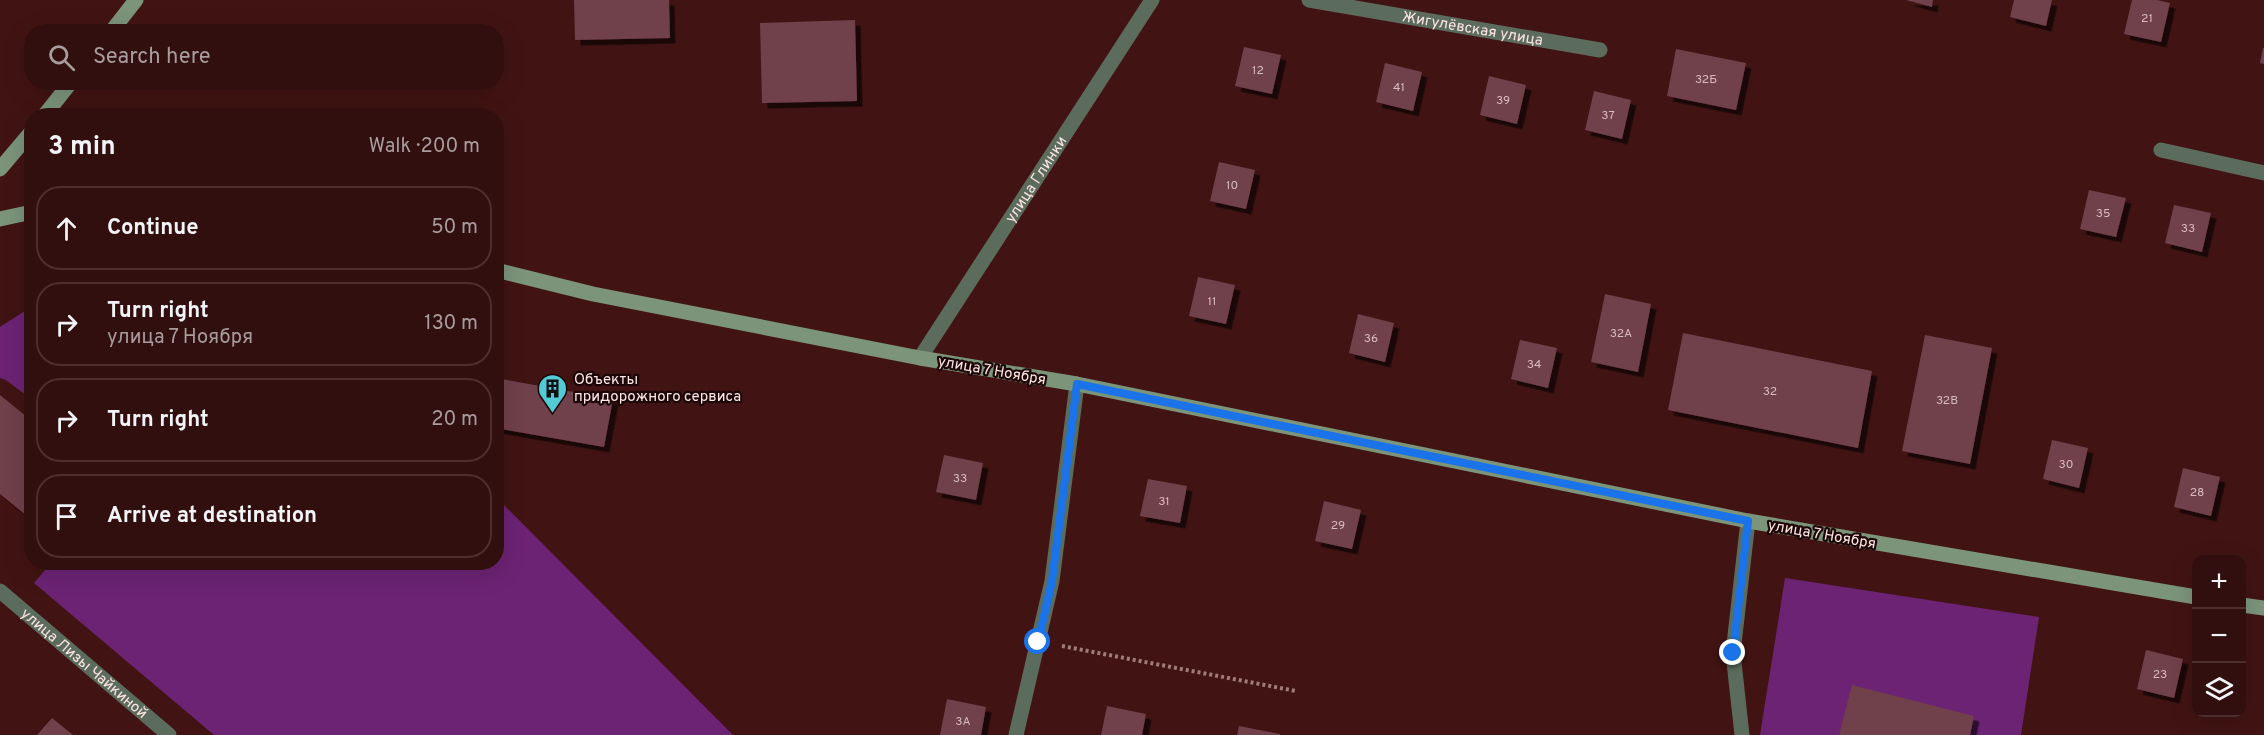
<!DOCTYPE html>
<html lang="en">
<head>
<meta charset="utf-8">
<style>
  body { margin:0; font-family:Overpass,sans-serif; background:#391817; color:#f1f3f6 }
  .controls { position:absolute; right:18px; bottom:18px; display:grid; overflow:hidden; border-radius:12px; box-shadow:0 6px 24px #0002 }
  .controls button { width:54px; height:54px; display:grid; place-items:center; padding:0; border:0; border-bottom:2px solid #4c2f2e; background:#310f0e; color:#f1f3f6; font:30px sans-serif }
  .stop { position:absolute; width:18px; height:18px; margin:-14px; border:4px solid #1a73e8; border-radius:50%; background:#fff }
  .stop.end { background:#1a73e8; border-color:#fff; box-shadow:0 2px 6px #0008 }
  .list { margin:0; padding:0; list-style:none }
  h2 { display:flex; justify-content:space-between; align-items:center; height:78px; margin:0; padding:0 24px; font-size:26px }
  h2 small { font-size:20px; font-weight:400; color:#a89c9e }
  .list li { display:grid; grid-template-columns:39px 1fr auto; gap:18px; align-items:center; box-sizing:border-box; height:84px; margin:0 12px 12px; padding:0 12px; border:2px solid #4c2f2e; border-radius:24px }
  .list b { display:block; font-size:22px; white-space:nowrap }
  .list p { margin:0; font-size:20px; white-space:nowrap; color:#a89c9e }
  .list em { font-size:20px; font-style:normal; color:#a89c9e }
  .icon { flex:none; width:33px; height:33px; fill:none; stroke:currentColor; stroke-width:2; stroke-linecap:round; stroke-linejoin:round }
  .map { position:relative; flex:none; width:2264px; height:735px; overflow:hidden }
  .search { position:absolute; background:#310f0e; box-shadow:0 6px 24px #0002; left:24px; top:24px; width:480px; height:66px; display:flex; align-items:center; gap:15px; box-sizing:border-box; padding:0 21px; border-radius:24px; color:#a89c9e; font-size:22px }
  .panel { position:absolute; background:#310f0e; box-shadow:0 6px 24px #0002; left:24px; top:108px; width:480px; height:462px; border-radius:24px }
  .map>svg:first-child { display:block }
  .green { fill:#6c2374 }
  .building { fill:#703f4b; filter:url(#shadow) }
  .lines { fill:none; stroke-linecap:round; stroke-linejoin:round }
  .path { stroke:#9f7c7a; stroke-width:4; stroke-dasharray:3 3; stroke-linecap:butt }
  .lane { stroke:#5c6c5c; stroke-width:15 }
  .street { stroke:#5c6c5c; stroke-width:15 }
  .secondary { stroke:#7b947a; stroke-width:15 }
  .route { stroke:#1a73e8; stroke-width:8 }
  .labels { text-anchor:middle; stroke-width:4.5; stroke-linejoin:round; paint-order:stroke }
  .number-label { font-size:12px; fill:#dabcbc }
  .street-label { font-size:15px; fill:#fee5e2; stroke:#1b0707 }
  .poi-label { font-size:15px; fill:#fee5e2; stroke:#1b0707; text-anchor:start }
</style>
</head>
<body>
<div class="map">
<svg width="2264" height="735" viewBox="0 0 2264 735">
  <defs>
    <filter id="shadow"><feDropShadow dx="5.5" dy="5.5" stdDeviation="0" flood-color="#0009"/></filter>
  </defs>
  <rect width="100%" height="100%" fill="#411413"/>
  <path class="green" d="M 31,307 L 31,399 L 6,380 L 0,378 L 0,327 Z
    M 497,498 L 733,735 L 214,735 L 34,583 L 52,562 L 496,562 Z
    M 1785,578 L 2039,617 L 2021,735 L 1760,735 Z"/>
  <path class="building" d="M 574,0 L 669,0 L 670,38 L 575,40 Z
    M 1906,0 L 1933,0 L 1932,7 Z
    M 2014,0 L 2052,0 L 2046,26 L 2010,17 Z
    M 2132,0 L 2157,0 L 2170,3 L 2161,42 L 2124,34 Z
    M 855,20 L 857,101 L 762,103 L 760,23 Z
    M 1244,47 L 1281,55 L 1272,94 L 1235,86 Z
    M 2263,48 L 2264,48 L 2264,64 L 2260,63 Z
    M 1676,49 L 1746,63 L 1736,110 L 1667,96 Z
    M 1385,63 L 1422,72 L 1413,111 L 1376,102 Z
    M 1489,76 L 1526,85 L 1517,124 L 1480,115 Z
    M 1594,91 L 1631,100 L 1622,139 L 1585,130 Z
    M 1219,162 L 1255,170 L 1246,209 L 1210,201 Z
    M 2089,190 L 2126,198 L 2116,237 L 2080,229 Z
    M 2174,205 L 2211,213 L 2202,252 L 2165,243 Z
    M 1198,277 L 1235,285 L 1226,324 L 1189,316 Z
    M 1605,294 L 1651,304 L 1638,372 L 1591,362 Z
    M 1358,314 L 1394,323 L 1385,362 L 1349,353 Z
    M 1683,333 L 1872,371 L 1858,448 L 1668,410 Z
    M 1925,335 L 1992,348 L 1970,464 L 1902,451 Z
    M 1520,340 L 1557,348 L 1548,388 L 1511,379 Z
    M 496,378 L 613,399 L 604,447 L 496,428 Z
    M 0,395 L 32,421 L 32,520 L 0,494 Z
    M 2052,440 L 2088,448 L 2079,488 L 2043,479 Z
    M 944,455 L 983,463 L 976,500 L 936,492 Z
    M 2183,468 L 2220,477 L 2211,516 L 2174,507 Z
    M 1148,479 L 1187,486 L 1180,523 L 1140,516 Z
    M 1324,501 L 1361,510 L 1352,549 L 1315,541 Z
    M 2146,650 L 2183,659 L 2174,698 L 2137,689 Z
    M 1852,685 L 1974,716 L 1970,735 L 1839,735 Z
    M 947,699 L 986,707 L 981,735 L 940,735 Z
    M 1107,706 L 1146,714 L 1142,735 L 1101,735 Z
    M 52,718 L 73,735 L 37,735 Z
    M 1239,726 L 1280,734 L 1280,735 L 1237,735 Z"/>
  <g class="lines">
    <path class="path" d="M 1062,646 L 1296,691"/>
    <path class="lane" d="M 1742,735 L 1733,653 L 1748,521"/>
    <g class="street">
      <path id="s1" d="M 1309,0 L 1600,50"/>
      <path d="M 2161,150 L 2264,173"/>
      <path id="s2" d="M 920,358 L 1152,0"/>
      <path id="s3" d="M 0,591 L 169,735"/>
      <path d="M 1016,735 L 1052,581 L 1077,384"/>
    </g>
    <path class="secondary" d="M 111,32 L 136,0
      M 44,116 L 71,82
      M 0,169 L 32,131
      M 0,219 L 32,212
      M 496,270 L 593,294 L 920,358 L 1077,384 L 1748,521 L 2196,597
      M 2242,605 L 2264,608"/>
  </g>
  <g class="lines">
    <path class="route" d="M 1038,642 L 1052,581 L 1077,384 L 1748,521 L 1733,653"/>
  </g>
  <defs>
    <symbol id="building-pin" viewBox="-11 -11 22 30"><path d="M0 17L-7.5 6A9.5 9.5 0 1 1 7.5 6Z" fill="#52cbd7" stroke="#1b0707"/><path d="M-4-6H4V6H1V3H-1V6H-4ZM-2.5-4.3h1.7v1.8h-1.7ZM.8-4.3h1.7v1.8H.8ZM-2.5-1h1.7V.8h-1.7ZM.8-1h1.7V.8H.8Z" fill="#111"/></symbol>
  </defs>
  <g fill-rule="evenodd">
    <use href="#building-pin" x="536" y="372" width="33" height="45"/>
  </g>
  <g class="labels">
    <g class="number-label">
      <text x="2147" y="22">21</text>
      <text x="1258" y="74">12</text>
      <text x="1706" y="83">32Б</text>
      <text x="1399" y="91">41</text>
      <text x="1503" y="104">39</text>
      <text x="1608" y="119">37</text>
      <text x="1232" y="189">10</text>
      <text x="2103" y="217">35</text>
      <text x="2188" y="232">33</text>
      <text x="1212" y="305">11</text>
      <text x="1621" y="337">32А</text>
      <text x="1371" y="342">36</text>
      <text x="1534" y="368">34</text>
      <text x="1770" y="395">32</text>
      <text x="1947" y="404">32В</text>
      <text x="2066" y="468">30</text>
      <text x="960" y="482">33</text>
      <text x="2197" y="496">28</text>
      <text x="1164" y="505">31</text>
      <text x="1338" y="529">29</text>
      <text x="2160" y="678">23</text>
      <text x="963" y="725">3А</text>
    </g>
    <g class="street-label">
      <text dy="5" stroke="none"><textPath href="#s1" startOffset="166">Жигулёвская улица</textPath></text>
      <text dy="5" stroke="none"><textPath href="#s2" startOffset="213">улица Глинки</textPath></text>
      <text transform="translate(992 370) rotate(10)" y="5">улица 7 Ноября</text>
      <text transform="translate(1822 534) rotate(10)" y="5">улица 7 Ноября</text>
      <text dy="5" stroke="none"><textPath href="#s3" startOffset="111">улица Лизы Чайкиной</textPath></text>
    </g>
    <g class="poi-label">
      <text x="574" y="384">Объекты<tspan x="574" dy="17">придорожного сервиса</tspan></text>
    </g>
  </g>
</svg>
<div class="controls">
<button>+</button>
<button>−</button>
<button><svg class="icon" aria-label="layers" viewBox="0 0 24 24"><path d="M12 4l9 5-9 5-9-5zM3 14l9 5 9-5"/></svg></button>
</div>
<div class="stop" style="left:1038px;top:642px"></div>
<div class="stop end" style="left:1733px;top:653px"></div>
<div class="search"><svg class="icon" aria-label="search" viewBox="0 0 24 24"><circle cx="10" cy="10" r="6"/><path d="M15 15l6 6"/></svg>Search here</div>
<section class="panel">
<h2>3 min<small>Walk · 200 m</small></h2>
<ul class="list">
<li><svg class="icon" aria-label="ahead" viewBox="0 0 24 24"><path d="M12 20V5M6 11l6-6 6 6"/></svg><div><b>Continue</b></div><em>50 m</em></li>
<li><svg class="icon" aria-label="right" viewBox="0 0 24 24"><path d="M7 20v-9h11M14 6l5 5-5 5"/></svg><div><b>Turn right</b><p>улица 7 Ноября</p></div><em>130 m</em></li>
<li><svg class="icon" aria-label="right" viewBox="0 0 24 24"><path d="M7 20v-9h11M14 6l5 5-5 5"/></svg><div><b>Turn right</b></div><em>20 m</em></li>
<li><svg class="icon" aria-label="arrive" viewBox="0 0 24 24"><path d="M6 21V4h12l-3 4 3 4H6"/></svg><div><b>Arrive at destination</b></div></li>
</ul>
</section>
</div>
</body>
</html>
